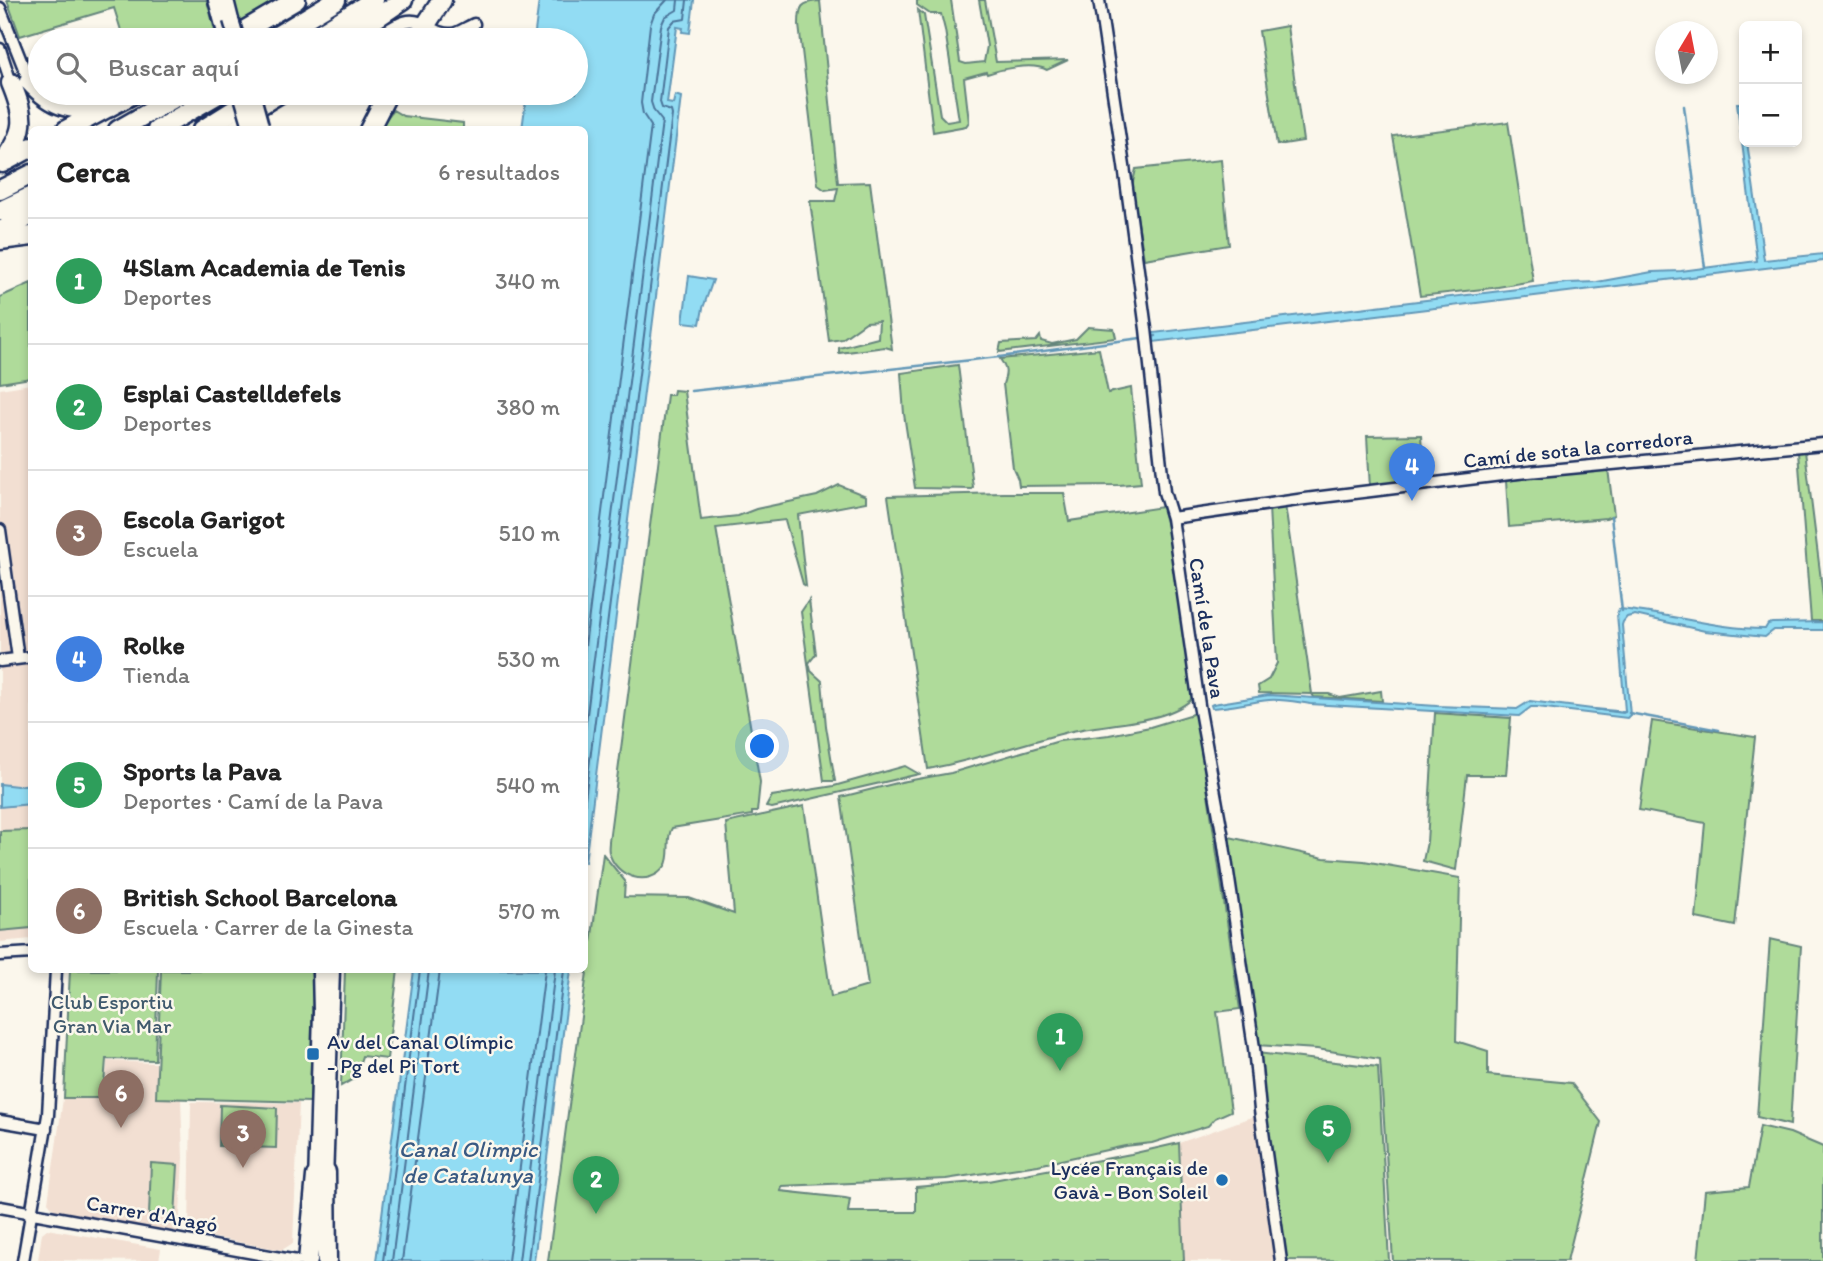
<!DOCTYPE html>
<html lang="es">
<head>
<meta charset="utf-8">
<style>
  body { margin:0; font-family:Itim,sans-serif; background:#f2f2f2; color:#222 }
  .controls { position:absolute; right:21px; top:21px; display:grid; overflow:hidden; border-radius:10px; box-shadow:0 4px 10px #0003 }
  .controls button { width:63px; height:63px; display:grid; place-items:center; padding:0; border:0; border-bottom:2px solid #e0e0e0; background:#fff; color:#222; font:35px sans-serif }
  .compass { position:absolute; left:1655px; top:21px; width:63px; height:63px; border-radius:50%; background:#fff; box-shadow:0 4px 10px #0003; rotate:10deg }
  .you { position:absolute; left:763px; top:747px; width:24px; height:24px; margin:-18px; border:5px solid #fff; border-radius:50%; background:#1a73e8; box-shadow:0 0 0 10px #1a73e833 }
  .badge { display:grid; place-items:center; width:46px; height:46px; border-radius:50%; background:#7c3aed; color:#fff; font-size:23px; font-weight:700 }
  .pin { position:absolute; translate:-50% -58px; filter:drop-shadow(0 2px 4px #0008) }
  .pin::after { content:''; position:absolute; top:37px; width:24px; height:21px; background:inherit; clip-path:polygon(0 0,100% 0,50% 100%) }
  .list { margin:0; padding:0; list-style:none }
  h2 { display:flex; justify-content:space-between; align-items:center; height:91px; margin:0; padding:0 28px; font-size:30px }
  h2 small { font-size:23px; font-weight:400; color:#767676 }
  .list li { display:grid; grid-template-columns:46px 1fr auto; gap:21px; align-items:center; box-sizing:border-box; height:126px; padding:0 28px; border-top:2px solid #e0e0e0 }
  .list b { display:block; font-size:26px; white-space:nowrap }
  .list p { margin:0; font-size:23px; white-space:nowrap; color:#767676 }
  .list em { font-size:23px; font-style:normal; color:#767676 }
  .icon { flex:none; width:38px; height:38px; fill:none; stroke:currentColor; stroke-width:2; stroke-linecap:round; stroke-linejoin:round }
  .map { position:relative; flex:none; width:1823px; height:1261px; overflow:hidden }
  .search { position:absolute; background:#fff; box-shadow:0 4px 10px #0003; left:28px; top:28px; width:560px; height:77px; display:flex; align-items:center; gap:18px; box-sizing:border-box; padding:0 24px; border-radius:38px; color:#767676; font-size:26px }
  .panel { position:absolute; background:#fff; box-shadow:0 4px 10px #0003; left:28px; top:126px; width:560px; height:847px; border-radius:10px }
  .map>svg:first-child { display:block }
  .built { fill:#f2dfd2 }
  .green { fill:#afdb9a; stroke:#65857c; stroke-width:2 }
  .water { fill:#92dcf3; stroke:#6297b7; stroke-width:2 }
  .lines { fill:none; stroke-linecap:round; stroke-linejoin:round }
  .shore { stroke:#4b749a; stroke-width:2 }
  .stream { stroke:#6297b7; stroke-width:2.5 }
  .street-casing { stroke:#1b2f5e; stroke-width:15 }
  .secondary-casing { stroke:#1b2f5e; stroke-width:19 }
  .highway-casing { stroke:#1b2f5e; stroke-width:23 }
  .street { stroke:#fbf7ec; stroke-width:10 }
  .secondary { stroke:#fbf7ec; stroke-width:14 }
  .highway { stroke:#fbf7ec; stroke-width:18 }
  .secondary-bridge-casing { stroke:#1b2f5e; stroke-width:19; stroke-linecap:butt }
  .secondary-bridge { stroke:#fbf7ec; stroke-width:14 }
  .poi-dot { fill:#1f6fb2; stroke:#fbf7ec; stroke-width:2.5 }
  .labels { text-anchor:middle; stroke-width:5; stroke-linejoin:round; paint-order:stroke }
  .street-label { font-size:21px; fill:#1b2f5e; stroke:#fbf7ec }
  .park-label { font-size:21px; fill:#405a6d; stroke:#fbf7ec }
  .poi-label { font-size:21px; fill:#1b2f5e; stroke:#fbf7ec; text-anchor:start }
  .water-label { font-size:23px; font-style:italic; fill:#395a83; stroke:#fbf7ec }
</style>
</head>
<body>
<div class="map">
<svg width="1823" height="1261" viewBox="0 0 1823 1261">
  <rect width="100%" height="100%" fill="#fbf7ec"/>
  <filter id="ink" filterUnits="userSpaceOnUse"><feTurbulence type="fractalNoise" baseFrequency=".0143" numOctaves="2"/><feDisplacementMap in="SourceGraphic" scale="14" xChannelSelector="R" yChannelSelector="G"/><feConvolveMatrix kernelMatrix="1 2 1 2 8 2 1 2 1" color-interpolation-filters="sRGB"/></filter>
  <g filter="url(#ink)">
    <path class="built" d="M 31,384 L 31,939 L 0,942 L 0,389 Z
      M 107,1061 L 156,1063 L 156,1098 L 181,1099 L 183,1158 L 179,1232 L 55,1211 L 48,1202 L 63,1099 L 104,1098 Z
      M 191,1102 L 299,1103 L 293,1243 L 282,1250 L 189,1233 Z
      M 1254,1116 L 1274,1261 L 1184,1261 L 1179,1143 Z
      M 47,1229 L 161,1249 L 159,1261 L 38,1260 L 42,1233 Z"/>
    <path class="green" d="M 7,0 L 207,0 L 217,39 L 124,40 L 114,8 L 20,36 Z
      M 233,0 L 277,0 L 239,23 Z
      M 917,0 L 951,0 L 960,62 L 966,64 L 984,62 L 987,46 L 979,0 L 985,0 L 996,62 L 1068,60 L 1047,70 C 1032,62 1002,69 987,74 L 986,72 L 964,78 L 969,122 L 966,126 L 933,132 L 918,10 L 924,15 L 940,115 L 947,122 L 959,120 L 945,30 L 941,14 L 930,14 L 917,5 Z
      M 820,1 L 838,183 L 870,182 L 892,349 L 885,347 L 839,353 L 839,348 L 878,338 L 879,321 L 866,322 L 842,339 L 829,341 L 810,201 L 835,201 L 838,188 L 825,190 L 818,185 L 799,25 C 799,6 801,2 820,1 Z
      M 1287,26 L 1303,141 L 1277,145 L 1259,31 Z
      M 393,110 L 403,116 L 463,123 L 463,129 L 378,130 Z
      M 1508,122 L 1533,281 L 1492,288 L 1420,296 L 1393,136 Z
      M 1221,160 L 1229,245 L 1144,259 L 1132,186 L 1136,169 Z
      M 31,283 L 31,378 L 0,383 L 0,297 Z
      M 1088,327 L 1114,329 L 1116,338 L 999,352 L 1001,343 L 1036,341 L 1040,336 L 1041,341 L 1052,344 L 1076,339 Z
      M 1099,349 L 1108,393 L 1131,388 L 1141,483 L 1119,485 L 1019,486 L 1018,479 L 1013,468 L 1003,384 C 1007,373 1007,369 1000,359 Z
      M 958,365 L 973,487 L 972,489 L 915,488 L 904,414 L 901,373 Z
      M 674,390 L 684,391 L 701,520 L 738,516 L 756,509 L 817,496 L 839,485 L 866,496 L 866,502 L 798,515 L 806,586 L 803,584 L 785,520 L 716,528 L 760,782 L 757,812 L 752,812 L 752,815 L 672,828 C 665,839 672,856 665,866 C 649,889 615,877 609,852 C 608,849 609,845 609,841 L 667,395 L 673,395 Z
      M 1421,435 L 1424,481 L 1370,488 L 1367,436 Z
      M 1805,451 L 1823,596 L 1823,621 L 1811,621 L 1798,452 Z
      M 1605,468 L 1608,469 L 1614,515 L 1606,518 L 1509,527 L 1506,481 Z
      M 1004,493 L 1064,493 L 1069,521 L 1162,507 L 1172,546 L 1195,696 C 1168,725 1106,722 1068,732 C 1021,744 976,760 928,769 L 888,496 Z
      M 1285,505 L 1312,694 L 1329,694 L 1340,698 L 1381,691 L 1382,701 L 1314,697 L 1312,694 L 1259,693 L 1258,686 L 1269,679 L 1277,663 L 1269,507 Z
      M 809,600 L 816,654 L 809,663 L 811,671 L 822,681 L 826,726 L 835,781 L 824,781 L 801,612 Z
      M 1196,713 L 1240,1009 L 1217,1012 L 1231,1111 L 1215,1118 L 1208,1126 L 1152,1143 L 1125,1146 L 1038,1165 L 946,1179 L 782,1186 L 781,1191 L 845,1198 L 850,1199 L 848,1212 L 916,1212 L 916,1187 L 988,1181 L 1131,1154 L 1179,1143 L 1184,1261 L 548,1261 L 603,854 L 625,881 L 624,897 L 689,898 L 734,914 L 726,823 L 804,806 L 831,997 L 868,986 L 841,797 L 901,782 L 951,773 L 1059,741 L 1109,735 L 1150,727 Z
      M 1435,713 L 1511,718 L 1506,775 L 1467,775 L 1456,870 L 1423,861 L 1427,842 Z
      M 1652,721 L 1755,737 L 1735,926 L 1696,918 L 1705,823 L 1639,810 Z
      M 905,766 L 919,774 L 772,808 L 766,807 L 772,796 L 834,786 Z
      M 31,830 L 31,928 L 0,931 L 0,831 Z
      M 1225,836 L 1324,858 L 1364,861 L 1460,878 L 1456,1041 L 1488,1051 L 1488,1075 L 1571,1083 L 1601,1122 L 1567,1261 L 1393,1261 L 1380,1059 L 1317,1049 L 1256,1045 Z
      M 1770,939 L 1801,946 L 1790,1125 L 1757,1117 Z
      M 70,970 L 158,970 L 155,1060 L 106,1059 L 103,1098 L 64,1098 Z
      M 161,970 L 311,970 L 313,988 L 310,1102 L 156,1098 Z
      M 345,970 L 398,970 L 387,1059 L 362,1056 L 355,1078 L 341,1086 Z
      M 1257,1053 L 1378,1067 L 1389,1261 L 1287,1260 Z
      M 220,1105 L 277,1108 L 276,1148 L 219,1146 Z
      M 1760,1126 L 1790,1133 L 1823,1147 L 1823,1261 L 1698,1261 L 1705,1191 L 1749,1187 Z
      M 151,1163 L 178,1165 L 175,1216 L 149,1215 Z"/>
    <path class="water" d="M 539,0 L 694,0 L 690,33 L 682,32 L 683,28 L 677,27 L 667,103 L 673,104 L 675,95 L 681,97 L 585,863 L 584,130 L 522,129 L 527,93 L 576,93 L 576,40 L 534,40 Z
      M 1737,103 L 1740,103 L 1744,126 L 1744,142 L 1747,142 L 1764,260 L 1823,254 L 1823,261 L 1154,342 L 1153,333 L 1567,283 L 1597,282 L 1652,272 L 1681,271 L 1757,261 Z
      M 689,276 L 713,280 L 703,308 L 700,324 L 683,322 Z
      M 1619,609 C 1668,613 1715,629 1765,629 L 1768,624 L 1772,623 L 1823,622 L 1823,630 L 1774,630 L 1765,637 L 1705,631 L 1635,615 L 1627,617 L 1623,622 L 1622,625 L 1630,715 L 1627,718 L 1537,707 L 1531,707 L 1519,716 L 1310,704 C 1296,702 1283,699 1269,700 C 1250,702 1231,707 1212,708 L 1211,705 L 1213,704 L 1269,695 L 1437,706 L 1517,709 L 1530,701 L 1623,713 L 1625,711 L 1617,614 Z
      M 0,784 L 17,786 L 31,784 L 31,804 L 0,807 Z
      M 414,970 L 571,970 L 534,1261 L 376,1261 Z"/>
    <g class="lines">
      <path class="shore" d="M 584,654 L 651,126 L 643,114 L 641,103 L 650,25 L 654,14 L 667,0
        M 584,738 L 662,121 L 654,111 L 651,102 L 661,26 L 665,17 L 677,10 L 678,0
        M 584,807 L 672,115 L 671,111 L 662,108 L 660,102 L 669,27 L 674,21 L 685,19 L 687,0
        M 383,1261 L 420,970
        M 392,1261 L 429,970
        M 402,1261 L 440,970
        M 508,1261 L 545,970
        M 519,1261 L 555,970
        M 528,1261 L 564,970"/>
      <path class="stream" d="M 1684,106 L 1705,268
        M 691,391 L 999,357 L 1156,336
        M 1611,516 L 1622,611
        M 1592,709 L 1625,712 L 1625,711
        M 1629,713 L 1719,730"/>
      <defs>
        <path id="street" d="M 1099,0 L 1124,166 L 1146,329 L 1164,492 L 1172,518 L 1199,705 L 1222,832 L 1254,1048 L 1260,1110 L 1281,1261
          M 0,8 L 29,81
          M 370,40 L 396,25
          M 390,40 L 397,25 C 422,11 430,36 452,34 C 459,33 467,27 474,24
          M 0,49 L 11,83
          M 227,130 L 288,93
          M 1172,518 L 1305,499 L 1518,473 L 1823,444
          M 0,530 L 18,658
          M 0,661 L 32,657
          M 0,955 L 32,953
          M 0,1121 L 46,1129
          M 0,1207 L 297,1261
          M 23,1261 L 48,1115 L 56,970"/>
        <path id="secondary" d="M 216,0 L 227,40
          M 226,0 L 231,20
          M 325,1181 L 332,970
          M 316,1185 L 321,1012 L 320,970"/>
        <path id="highway" d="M 228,40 L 296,0
          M 270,40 L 336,0
          M 309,40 L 374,0
          M 344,40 L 403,0
          M 416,40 L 442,0
          M 29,81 C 54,109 72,111 108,108
          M 66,130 L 135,93
          M 118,130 L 183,93
          M 157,130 L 220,93
          M 202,130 L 261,93
          M 369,130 L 388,93
          M 6,161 L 32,147
          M 2,163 C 26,131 26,119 11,83
          M 0,190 L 32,174
          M 0,211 L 32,196
          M 0,231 L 32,215
          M 0,240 L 32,236
          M 326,1172 L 327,1261
          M 308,1261 L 316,1176"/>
      </defs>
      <use href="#street" class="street-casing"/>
      <use href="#secondary" class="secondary-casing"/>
      <use href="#highway" class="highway-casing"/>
      <use href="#street" class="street"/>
      <use href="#secondary" class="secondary"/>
      <use href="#highway" class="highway"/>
      <defs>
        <path id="secondary-bridge" d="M 231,20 L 237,40
          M 241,93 L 252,130
          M 252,93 L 261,126"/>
      </defs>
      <use href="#secondary-bridge" class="secondary-bridge-casing"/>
      <use href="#secondary-bridge" class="secondary-bridge"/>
    </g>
  </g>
  <g class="poi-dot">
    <rect x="306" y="1047" width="14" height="14" rx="3.5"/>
    <circle cx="1222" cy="1180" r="7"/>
  </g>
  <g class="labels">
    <g class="street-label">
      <text transform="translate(1578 449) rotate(-6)" y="7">Camí de sota la corredora</text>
      <text transform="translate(1207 628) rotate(81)" y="7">Camí de la Pava</text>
      <text transform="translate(152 1214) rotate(10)" y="7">Carrer d'Aragó</text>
    </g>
    <g class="park-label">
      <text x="112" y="1009">Club Esportiu<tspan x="112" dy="24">Gran Via Mar</tspan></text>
    </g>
    <g class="poi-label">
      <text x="327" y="1049">Av del Canal Olímpic<tspan x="327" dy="24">- Pg del Pi Tort</tspan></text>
      <text x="1208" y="1175" text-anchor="end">Lycée Français de<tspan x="1208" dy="24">Gavà - Bon Soleil</tspan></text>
    </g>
    <g class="water-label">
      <text x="468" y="1157">Canal Olimpic<tspan x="468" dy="26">de Catalunya</tspan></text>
    </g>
  </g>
</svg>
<div class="controls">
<button>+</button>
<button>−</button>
</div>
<svg class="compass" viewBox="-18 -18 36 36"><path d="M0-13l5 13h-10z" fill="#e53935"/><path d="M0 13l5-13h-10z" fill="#767676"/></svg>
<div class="you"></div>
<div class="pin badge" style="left:1060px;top:1071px;background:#2e9e5b">1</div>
<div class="pin badge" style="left:596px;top:1214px;background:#2e9e5b">2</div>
<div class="pin badge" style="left:243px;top:1168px;background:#8d6e63">3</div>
<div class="pin badge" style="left:1412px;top:501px;background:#3f7fe0">4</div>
<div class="pin badge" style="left:1328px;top:1163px;background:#2e9e5b">5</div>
<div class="pin badge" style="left:121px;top:1128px;background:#8d6e63">6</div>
<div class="search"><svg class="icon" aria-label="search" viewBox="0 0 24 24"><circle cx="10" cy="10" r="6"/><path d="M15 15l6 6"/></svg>Buscar aquí</div>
<section class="panel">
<h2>Cerca<small>6 resultados</small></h2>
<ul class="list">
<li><span class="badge" style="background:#2e9e5b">1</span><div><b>4Slam Academia de Tenis</b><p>Deportes</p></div><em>340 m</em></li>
<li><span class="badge" style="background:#2e9e5b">2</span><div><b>Esplai Castelldefels</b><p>Deportes</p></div><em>380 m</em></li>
<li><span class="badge" style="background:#8d6e63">3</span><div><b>Escola Garigot</b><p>Escuela</p></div><em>510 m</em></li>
<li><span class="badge" style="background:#3f7fe0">4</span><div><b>Rolke</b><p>Tienda</p></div><em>530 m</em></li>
<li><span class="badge" style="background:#2e9e5b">5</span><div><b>Sports la Pava</b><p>Deportes · Camí de la Pava</p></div><em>540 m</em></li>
<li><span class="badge" style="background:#8d6e63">6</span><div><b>British School Barcelona</b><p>Escuela · Carrer de la Ginesta</p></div><em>570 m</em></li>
</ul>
</section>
</div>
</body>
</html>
